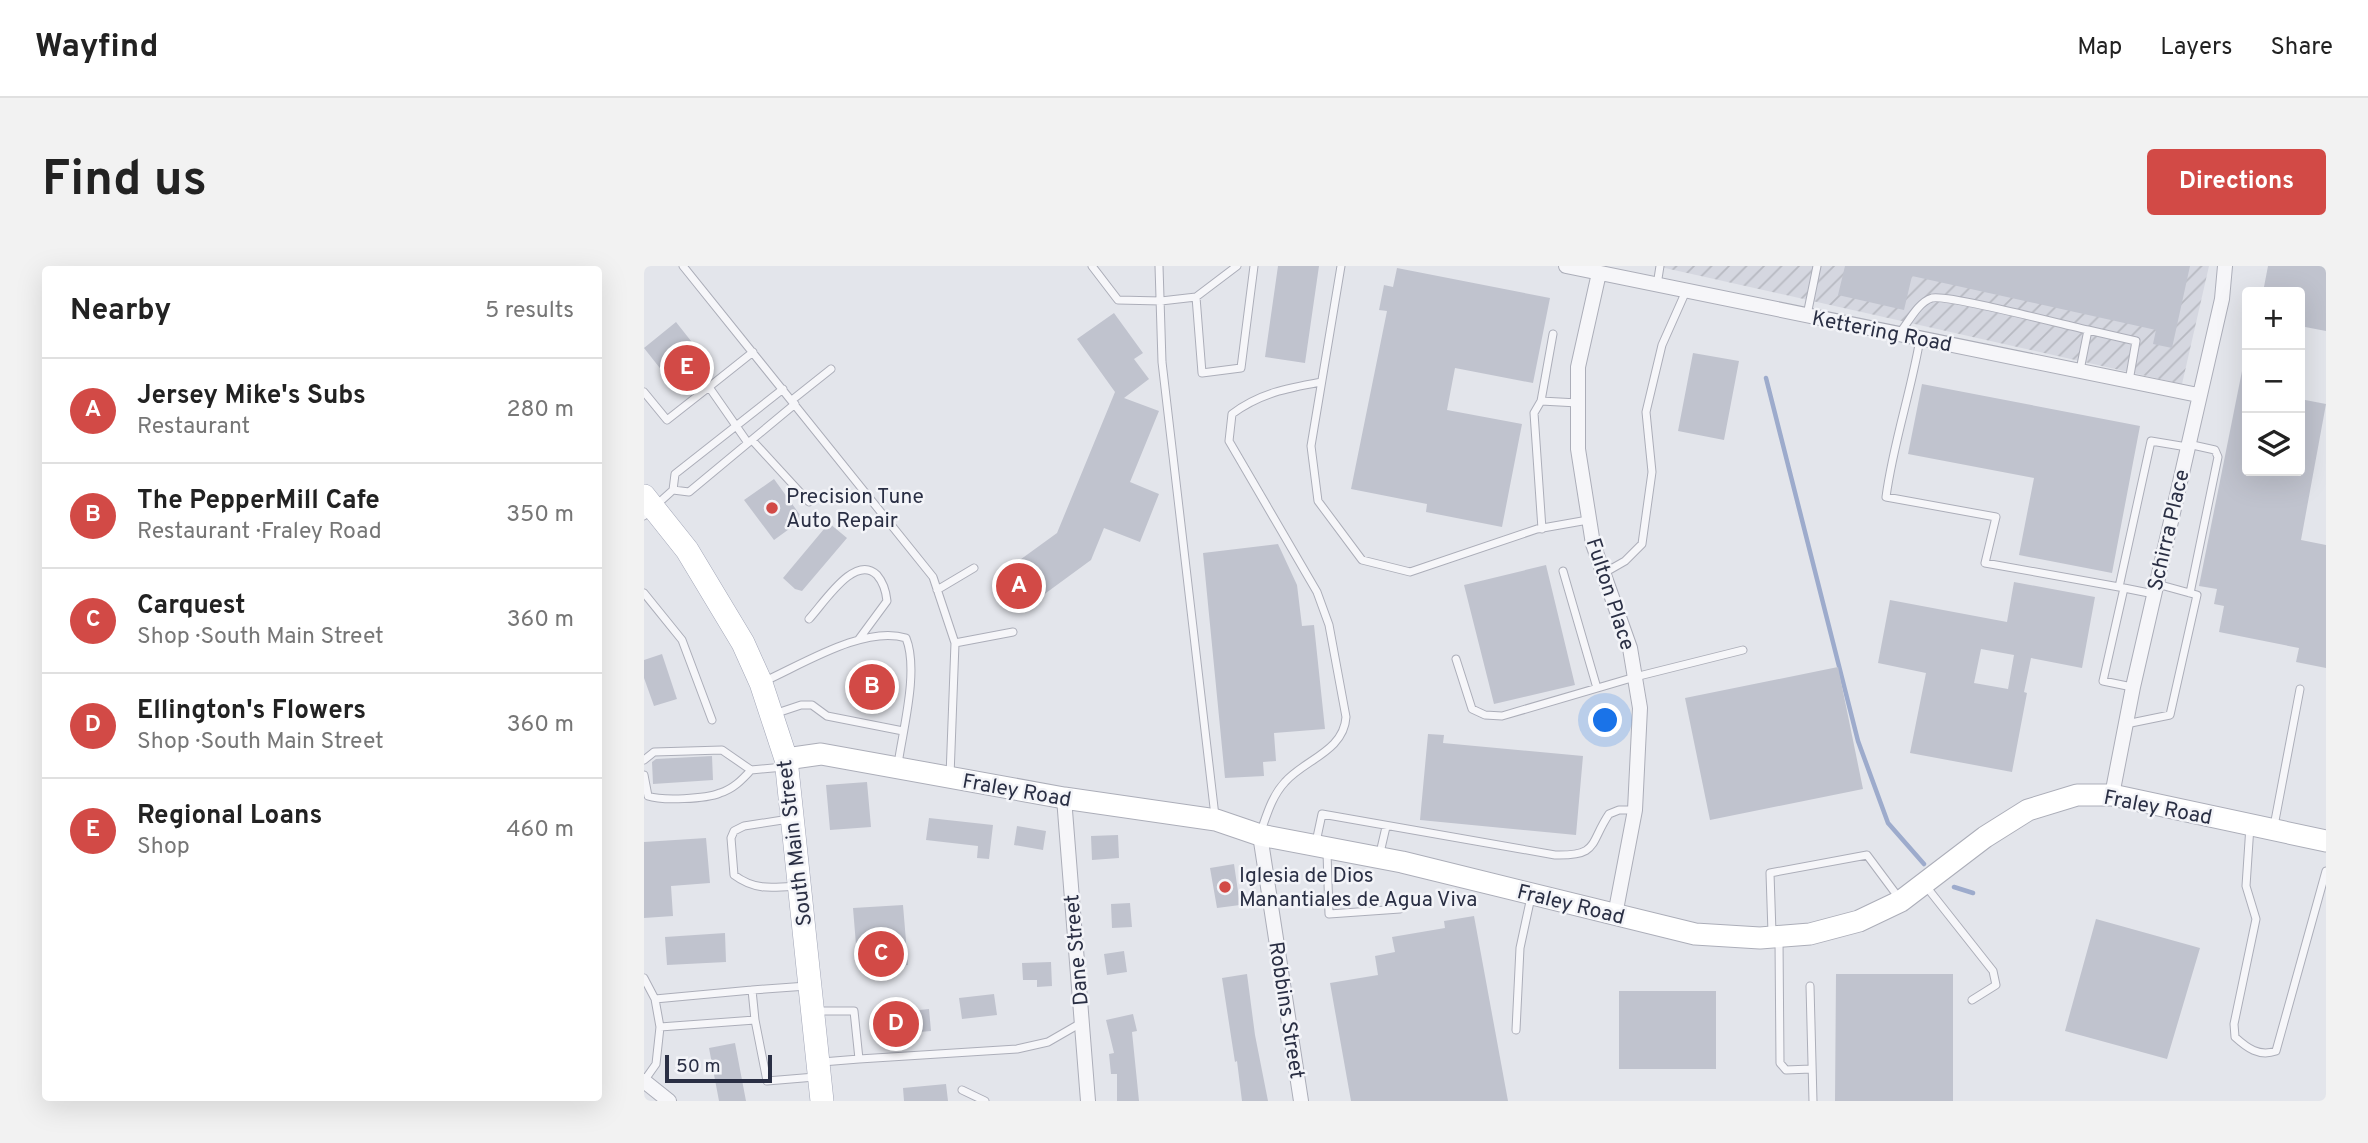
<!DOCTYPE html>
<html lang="en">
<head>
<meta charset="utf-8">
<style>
  body { margin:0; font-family:Overpass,sans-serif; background:#f2f2f2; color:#222 }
  .controls { position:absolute; right:21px; top:21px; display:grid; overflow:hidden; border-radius:7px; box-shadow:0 7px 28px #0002 }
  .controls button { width:63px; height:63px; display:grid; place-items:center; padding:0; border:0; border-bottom:2px solid #e0e0e0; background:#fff; color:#222; font:35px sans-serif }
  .scale { position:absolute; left:21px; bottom:18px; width:107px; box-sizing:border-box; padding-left:7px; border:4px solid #2a2f44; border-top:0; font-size:19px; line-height:24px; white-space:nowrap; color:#2a2f44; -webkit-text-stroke:5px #f3f4f8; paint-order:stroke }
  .you { position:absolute; left:962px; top:455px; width:24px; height:24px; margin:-18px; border:5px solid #fff; border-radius:50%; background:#1a73e8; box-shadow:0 0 0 10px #1a73e833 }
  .badge { display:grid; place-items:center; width:46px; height:46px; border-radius:50%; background:#d24a46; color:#fff; font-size:23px; font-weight:700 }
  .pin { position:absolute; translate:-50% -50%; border:4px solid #fff; box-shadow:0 2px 7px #0006 }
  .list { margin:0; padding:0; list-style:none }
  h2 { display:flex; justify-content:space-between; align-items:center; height:91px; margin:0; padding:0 28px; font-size:30px }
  h2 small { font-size:23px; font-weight:400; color:#767676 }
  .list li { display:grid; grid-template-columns:46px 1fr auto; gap:21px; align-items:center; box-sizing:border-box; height:105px; padding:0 28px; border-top:2px solid #e0e0e0 }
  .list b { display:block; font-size:26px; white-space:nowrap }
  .list p { margin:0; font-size:23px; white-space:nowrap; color:#767676 }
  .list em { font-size:23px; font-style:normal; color:#767676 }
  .icon { flex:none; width:38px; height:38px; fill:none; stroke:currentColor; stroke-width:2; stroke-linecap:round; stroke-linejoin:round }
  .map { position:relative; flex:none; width:1682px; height:835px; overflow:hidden; border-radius:7px }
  header { display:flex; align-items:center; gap:42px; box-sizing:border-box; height:98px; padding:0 35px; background:#fff; border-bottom:2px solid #e0e0e0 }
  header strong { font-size:33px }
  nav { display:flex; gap:38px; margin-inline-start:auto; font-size:24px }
  .intro { display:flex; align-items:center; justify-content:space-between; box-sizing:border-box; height:168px; padding:0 42px }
  h1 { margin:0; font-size:49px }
  .button { padding:18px 32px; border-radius:7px; background:#d24a46; color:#fff; font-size:24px; font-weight:700 }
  main { display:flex; gap:42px; padding:0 42px }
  aside { flex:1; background:#fff; border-radius:7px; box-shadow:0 7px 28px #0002 }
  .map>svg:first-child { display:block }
  .industrial { fill:url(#industrial-furrows) }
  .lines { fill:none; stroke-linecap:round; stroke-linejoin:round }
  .stream { stroke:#9dabcc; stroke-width:4.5 }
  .building { fill:#c0c3ce; fill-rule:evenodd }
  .lane-casing { stroke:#acaeb9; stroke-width:9 }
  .street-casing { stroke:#acaeb9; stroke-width:16 }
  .secondary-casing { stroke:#acaeb9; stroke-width:23 }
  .primary-casing { stroke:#a2a6b7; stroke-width:24 }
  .lane { stroke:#f6f6f9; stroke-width:7 }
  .street { stroke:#f6f6f9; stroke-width:14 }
  .secondary { stroke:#fff; stroke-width:21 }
  .primary { stroke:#fff; stroke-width:23 }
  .poi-dot { fill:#d24a46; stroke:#f3f4f8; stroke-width:2.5 }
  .labels { text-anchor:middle; stroke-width:5; stroke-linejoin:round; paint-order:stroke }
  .street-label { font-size:21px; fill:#2a2f44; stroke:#f3f4f8 }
  .poi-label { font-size:21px; fill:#2a2f44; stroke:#f3f4f8; text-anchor:start }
</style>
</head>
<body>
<header>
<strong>Wayfind</strong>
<nav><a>Map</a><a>Layers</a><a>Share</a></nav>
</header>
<div class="intro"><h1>Find us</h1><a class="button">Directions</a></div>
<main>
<aside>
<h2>Nearby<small>5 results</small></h2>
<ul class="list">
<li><span class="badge">A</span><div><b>Jersey Mike's Subs</b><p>Restaurant</p></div><em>280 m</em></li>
<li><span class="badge">B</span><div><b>The PepperMill Cafe</b><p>Restaurant · Fraley Road</p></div><em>350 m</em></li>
<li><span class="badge">C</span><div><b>Carquest</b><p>Shop · South Main Street</p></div><em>360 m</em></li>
<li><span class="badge">D</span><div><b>Ellington's Flowers</b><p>Shop · South Main Street</p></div><em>360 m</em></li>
<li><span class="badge">E</span><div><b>Regional Loans</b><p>Shop</p></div><em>460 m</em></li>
</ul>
</aside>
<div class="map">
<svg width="1682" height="835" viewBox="0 0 1682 835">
  <defs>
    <pattern id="industrial-furrows" width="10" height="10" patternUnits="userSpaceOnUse" patternTransform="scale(1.75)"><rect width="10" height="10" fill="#d5d7e0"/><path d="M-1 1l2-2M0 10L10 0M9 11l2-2" fill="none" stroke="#b7b9c1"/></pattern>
  </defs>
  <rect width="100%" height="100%" fill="#e3e5eb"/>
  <path class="industrial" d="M 1012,0 L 1565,0 L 1538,118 Z"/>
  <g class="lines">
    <path class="stream" d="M 1122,112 L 1214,475 L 1244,557 L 1280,598
      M 1310,621 L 1329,627"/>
  </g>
  <path class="building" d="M 634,0 L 675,0 L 661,97 L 621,91 Z
    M 1201,0 L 1546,0 L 1528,82 L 1509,78 L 1512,64 L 1268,10 L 1260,44 L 1194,29 Z
    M 1624,0 L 1682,0 L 1682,65 L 1656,60 L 1656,26 L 1619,26 Z
    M 753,2 L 906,32 L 889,117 L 811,102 L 803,144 L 878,158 L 858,261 L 782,246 L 783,238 L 707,223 L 743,45 L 735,44 L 740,19 L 749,21 Z
    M 470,47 L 499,87 L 490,93 L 505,113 L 480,132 L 515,145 L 486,216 L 515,228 L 496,276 L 460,262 L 447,294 L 376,346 L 351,312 L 413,267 L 471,126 L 433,73 Z
    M 32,56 L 66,99 L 34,125 L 0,82 Z
    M 1049,87 L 1095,95 L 1080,174 L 1034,165 Z
    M 1598,105 L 1603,106 L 1603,205 L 1656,205 L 1656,133 L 1682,138 L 1657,274 L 1682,279 L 1682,402 L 1652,396 L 1655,382 L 1575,366 L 1580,340 L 1570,338 L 1573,323 L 1555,320 Z
    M 1278,118 L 1496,160 L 1468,307 L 1375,289 L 1390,212 L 1264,188 Z
    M 130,213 L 159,253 L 130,274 L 100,234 Z
    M 185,257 L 203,272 L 158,325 L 151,323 L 139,312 Z
    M 634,278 L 653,319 L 658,360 L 670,359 L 681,463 L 630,467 L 632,495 L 619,496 L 620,510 L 581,512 L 559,287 Z
    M 902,299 L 931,419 L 850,438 L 820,319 Z
    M 1370,316 L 1451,331 L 1438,402 L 1387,392 L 1380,426 L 1383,427 L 1368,506 L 1266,487 L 1282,407 L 1234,397 L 1246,334 L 1363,356 ZM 1337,383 L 1370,389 L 1364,423 L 1330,417 Z
    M 18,388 L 33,433 L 10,440 L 0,412 L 0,394 Z
    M 238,396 L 251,424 L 215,440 L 203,412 Z
    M 1194,401 L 1219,523 L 1066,554 L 1041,432 Z
    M 784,468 L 800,469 L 799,477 L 939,490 L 932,569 L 776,554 Z
    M 68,490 L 69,514 L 9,518 L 8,496 L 12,493 Z
    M 223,516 L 227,561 L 186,564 L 182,519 Z
    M 285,552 L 349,559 L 345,593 L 333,592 L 334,580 L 282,574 Z
    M 373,560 L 402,565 L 399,584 L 370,579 Z
    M 474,569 L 475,592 L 448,594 L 447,570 Z
    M 62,572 L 66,617 L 27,620 L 29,650 L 0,652 L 0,576 Z
    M 590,598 L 596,639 L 573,642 L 566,602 Z
    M 486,637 L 488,661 L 468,662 L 467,638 Z
    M 259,639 L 264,699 L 214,703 L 209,642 Z
    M 830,650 L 864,835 L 707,835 L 686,717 L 734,709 L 731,690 L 751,686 L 748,671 L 801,662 L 800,655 Z
    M 1452,653 L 1556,682 L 1523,793 L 1421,765 Z
    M 81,667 L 82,696 L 23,699 L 21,671 Z
    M 480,685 L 483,706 L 463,709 L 460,688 Z
    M 407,696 L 408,720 L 393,721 L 393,714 L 379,714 L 378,697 Z
    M 603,708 L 611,769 L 624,835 L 598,835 L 593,795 L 591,796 L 578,712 Z
    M 1192,708 L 1309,708 L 1309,835 L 1191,835 Z
    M 975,725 L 1072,725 L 1072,803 L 975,803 Z
    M 350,728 L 353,749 L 318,753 L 315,732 Z
    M 285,743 L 287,765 L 229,770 L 227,749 Z
    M 489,748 L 493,765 L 488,766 L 495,835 L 473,835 L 473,808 L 467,808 L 465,788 L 470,787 L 462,754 Z
    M 91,777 L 102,835 L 75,835 L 65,782 Z
    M 302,818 L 304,835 L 260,835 L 259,822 Z"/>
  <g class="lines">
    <defs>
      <path id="lane" d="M 39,0 L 289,311 L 311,377
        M 448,0 L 474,34 L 517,35 L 552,31 L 593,0
        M 515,0 L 518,96 L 571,550
        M 697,0 L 667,180 L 674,235 L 718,294 L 766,306 L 893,263 L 944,254
        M 1013,19 L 1016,0
        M 552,31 L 558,107 L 597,102 L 610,0
        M 1163,49 L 1173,0
        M 1444,64 L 1492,75 L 1485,115
        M 1255,68 C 1264,57 1274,36 1288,32 C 1304,28 1420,59 1444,64 L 1436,104
        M 1276,73 C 1267,126 1249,178 1242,231 L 1352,251 L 1341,297 L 1475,321
        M 0,126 L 23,154 L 65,121
        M 148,134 L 187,103
        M 897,135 L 909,68
        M 108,174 L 165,236
        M 104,177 L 65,121 L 109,86
        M 1544,178 L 1571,184 L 1574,191 L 1546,327
        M 29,224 L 45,226 L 151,138
        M 0,250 L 29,224 L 31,208 L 139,123
        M 898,263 L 890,147 L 897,135 L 934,137
        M 919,305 L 953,422
        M 960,307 L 981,295 L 998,278 L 1008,206 L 1002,146 L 1018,79 L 1042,25
        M 1480,322 L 1459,415 L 1488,421
        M 293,324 L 330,302
        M 0,327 L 38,374 L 68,454
        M 1510,328 L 1475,321 L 1507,175 L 1543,181
        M 165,353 C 180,337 211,287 233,309 C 239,316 242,325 243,335 L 215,373
        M 812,393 L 828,443 L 841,449 L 858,450 L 991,411 L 1099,384
        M 121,415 C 159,398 221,359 262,372 C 275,404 259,463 254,498
        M 130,448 L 157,439 L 168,439 L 183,450 L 259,465
        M 1482,458 L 1526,449 L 1553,329 L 1513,318
        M 0,494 L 10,486 L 78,484 L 107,504 L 140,501
        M 0,509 L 4,530 C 18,535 62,533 76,527 C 89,523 98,514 107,504
        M 306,510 L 311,377 L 369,366
        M 145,553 L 100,560 L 90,565 L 87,572 L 90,609 C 110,624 127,622 151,620
        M 1606,560 L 1602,620 L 1612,653 L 1590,758 L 1591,771 C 1603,782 1615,791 1632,785 L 1682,605
        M 1630,560 L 1656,423
        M 617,565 C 623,548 628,530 641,516 C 660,494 700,485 702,451 L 685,359 L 673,326 L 585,175 L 588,148 C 616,127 644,122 677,116
        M 672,576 L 678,548 L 911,589 C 955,590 945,578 965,548 L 975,544 L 990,544
        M 683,586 L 685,648 L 756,643
        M 735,591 L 742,561
        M 1281,619 L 1349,705 L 1352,719 L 1328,734
        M 1128,667 L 1126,607 L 1223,589 L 1255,632
        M 1135,674 L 1136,797 L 1142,804 L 1167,803
        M 0,712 L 11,733 L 16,761
        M 1166,720 L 1169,835
        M 11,733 L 108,724
        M 172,745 L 210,745 L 215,793 L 178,796
        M 111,754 L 123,815 L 171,811
        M 872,764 L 876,682 L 887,631
        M 215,793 L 373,783 L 404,776 L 437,757
        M 0,815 L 12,798 L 16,761 L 111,754 L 108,724 L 163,720
        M 318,824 L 341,835"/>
      <path id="street" d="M 922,0 L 1554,129
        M 955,7 L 934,101 L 934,183 L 949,278 L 986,382 L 996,442 L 991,544 L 971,649
        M 1468,529 L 1489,421 L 1578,33 L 1581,0
        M 420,532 L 444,835
        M 616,569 L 657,835
        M 0,815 L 25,835"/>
      <path id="secondary" d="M 142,493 L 177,488 L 420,532 L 572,554 L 616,569 L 758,596 L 1051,668 L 1116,672 L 1166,668 L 1215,655 L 1257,635 L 1341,571 L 1384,544 L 1433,529 L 1468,529 L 1682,575"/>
      <path id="primary" d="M 0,230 L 43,284 L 99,377 L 117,417 L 142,493 L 178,835"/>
    </defs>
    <use href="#lane" class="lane-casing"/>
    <use href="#street" class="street-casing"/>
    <use href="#secondary" class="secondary-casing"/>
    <use href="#primary" class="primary-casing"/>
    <use href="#lane" class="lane"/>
    <use href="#street" class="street"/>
    <use href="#secondary" class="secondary"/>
    <use href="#primary" class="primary"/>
  </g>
  <g class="poi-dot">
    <circle cx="128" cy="242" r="7"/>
    <circle cx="581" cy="621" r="7"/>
  </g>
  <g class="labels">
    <g class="street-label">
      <text transform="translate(1238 65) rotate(11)" y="7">Kettering Road</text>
      <text transform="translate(1524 264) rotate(-77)" y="7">Schirra Place</text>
      <text transform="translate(967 328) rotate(72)" y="7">Fulton Place</text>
      <text transform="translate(373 524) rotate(10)" y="7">Fraley Road</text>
      <text transform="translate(1514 541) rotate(11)" y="7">Fraley Road</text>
      <text transform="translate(150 577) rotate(-97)" y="7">South Main Street</text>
      <text transform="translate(927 638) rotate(14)" y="7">Fraley Road</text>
      <text transform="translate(432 684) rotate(-95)" y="7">Dane Street</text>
      <text transform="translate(643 744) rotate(81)" y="7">Robbins Street</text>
    </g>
    <g class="poi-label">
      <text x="142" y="237">Precision Tune<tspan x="142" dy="24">Auto Repair</tspan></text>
      <text x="595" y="616">Iglesia de Dios<tspan x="595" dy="24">Manantiales de Agua Viva</tspan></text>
    </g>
  </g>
</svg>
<div class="controls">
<button>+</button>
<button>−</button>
<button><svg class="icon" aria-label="layers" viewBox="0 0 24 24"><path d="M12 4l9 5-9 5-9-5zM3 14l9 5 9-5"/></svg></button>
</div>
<div class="scale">50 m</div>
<div class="you"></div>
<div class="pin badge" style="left:375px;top:320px">A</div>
<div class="pin badge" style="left:228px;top:421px">B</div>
<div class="pin badge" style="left:237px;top:688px">C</div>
<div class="pin badge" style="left:252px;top:758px">D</div>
<div class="pin badge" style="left:43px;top:102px">E</div>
</div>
</main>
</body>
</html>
